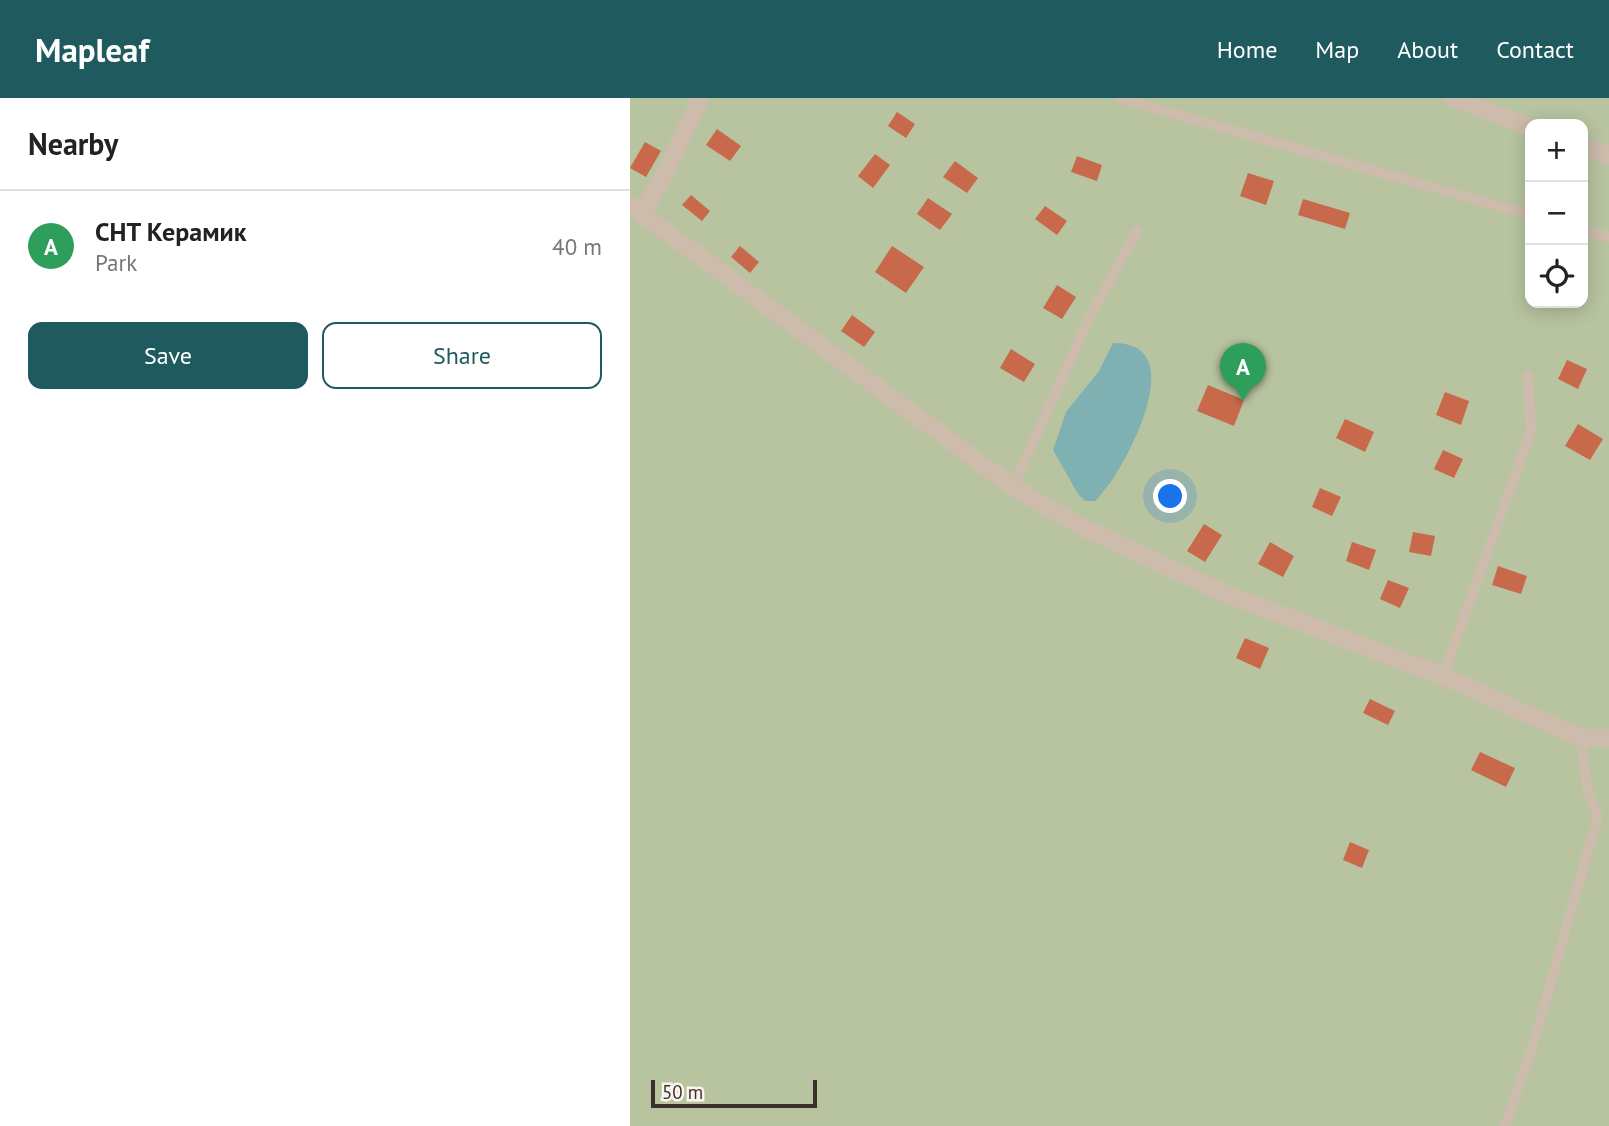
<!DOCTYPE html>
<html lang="en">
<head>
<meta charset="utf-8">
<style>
  body { margin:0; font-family:"PT Sans",sans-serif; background:#f6f6f6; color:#222 }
  .controls { position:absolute; right:21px; top:21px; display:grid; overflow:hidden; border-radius:14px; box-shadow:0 4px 18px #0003 }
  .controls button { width:63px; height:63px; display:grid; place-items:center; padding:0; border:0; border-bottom:2px solid #e0e0e0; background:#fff; color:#222; font:35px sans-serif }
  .scale { position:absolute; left:21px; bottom:18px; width:166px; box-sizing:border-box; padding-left:7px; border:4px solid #3b302b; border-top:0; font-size:19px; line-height:24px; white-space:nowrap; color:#3b302b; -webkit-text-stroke:5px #fbf5ee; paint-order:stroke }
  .you { position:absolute; left:541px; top:399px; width:24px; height:24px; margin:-18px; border:5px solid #fff; border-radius:50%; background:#1a73e8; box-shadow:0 0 0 10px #1a73e833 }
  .badge { display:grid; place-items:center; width:46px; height:46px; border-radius:50%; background:#1f5a5e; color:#fff; font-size:23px; font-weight:700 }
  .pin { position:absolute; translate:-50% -58px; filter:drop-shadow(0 2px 4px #0008) }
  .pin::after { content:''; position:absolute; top:37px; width:24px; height:21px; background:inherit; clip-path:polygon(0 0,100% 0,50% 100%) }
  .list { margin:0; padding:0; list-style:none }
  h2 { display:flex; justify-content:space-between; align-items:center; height:91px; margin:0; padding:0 28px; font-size:30px }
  h2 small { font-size:23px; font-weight:400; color:#767676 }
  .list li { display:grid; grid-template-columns:46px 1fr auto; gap:21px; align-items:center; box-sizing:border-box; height:112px; padding:0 28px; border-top:2px solid #e0e0e0 }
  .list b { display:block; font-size:26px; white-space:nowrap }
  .list p { margin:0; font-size:23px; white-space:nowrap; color:#767676 }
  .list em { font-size:23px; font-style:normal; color:#767676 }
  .actions { display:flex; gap:14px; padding:21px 28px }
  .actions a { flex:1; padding:16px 0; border:2px solid #1f5a5e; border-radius:14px; text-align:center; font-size:24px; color:#1f5a5e }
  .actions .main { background:#1f5a5e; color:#fff }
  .icon { flex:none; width:38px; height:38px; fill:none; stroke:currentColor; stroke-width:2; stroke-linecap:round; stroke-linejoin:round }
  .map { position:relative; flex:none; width:979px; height:1028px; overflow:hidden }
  header { display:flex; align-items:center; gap:42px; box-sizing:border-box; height:98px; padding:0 35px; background:#1f5a5e; color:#fff }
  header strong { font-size:33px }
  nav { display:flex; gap:38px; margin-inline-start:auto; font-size:24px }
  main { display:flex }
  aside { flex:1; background:#fff }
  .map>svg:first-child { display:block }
  .green { fill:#b8c4a0; fill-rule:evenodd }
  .water { fill:#7fb0b2 }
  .building { fill:#c8694b }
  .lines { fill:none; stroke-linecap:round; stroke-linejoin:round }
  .service { stroke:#cdbbac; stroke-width:10 }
  .minor { stroke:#cdbbac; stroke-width:18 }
</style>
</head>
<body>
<header>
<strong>Mapleaf</strong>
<nav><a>Home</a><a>Map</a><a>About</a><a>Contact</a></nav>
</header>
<main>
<aside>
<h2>Nearby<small></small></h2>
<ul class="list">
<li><span class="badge" style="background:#2e9e5b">A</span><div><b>СНТ Керамик</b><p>Park</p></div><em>40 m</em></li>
</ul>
<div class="actions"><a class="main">Save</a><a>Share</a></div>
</aside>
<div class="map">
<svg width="979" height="1028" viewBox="0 0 979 1028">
  <rect width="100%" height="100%" fill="#f4ebe1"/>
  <path class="green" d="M 0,0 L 979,0 L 979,1028 L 0,1028 ZM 900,26 L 953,26 L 953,205 L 900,205 Z"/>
  <path class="water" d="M 483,245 C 556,244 506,345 486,376 C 481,385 472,394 466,403 L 455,403 L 448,396 L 423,352 L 436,314 L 469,273 Z"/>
  <path class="building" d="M 267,14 L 285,26 L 276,40 L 258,28 Z
    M 87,31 L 111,48 L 100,63 L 76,47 Z
    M 15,44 L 31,53 L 16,79 L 0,70 Z
    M 245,56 L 260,67 L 243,90 L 228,78 Z
    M 447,58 L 472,67 L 467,83 L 441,74 Z
    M 325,63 L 348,80 L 337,95 L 313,79 Z
    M 618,75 L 644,83 L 636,107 L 610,98 Z
    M 61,97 L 80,113 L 72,123 L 52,107 Z
    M 298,100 L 322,116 L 310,132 L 287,116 Z
    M 673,101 L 720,115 L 715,131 L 668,117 Z
    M 415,108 L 437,123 L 427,137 L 405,121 Z
    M 110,148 L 129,164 L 120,175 L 101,159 Z
    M 262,148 L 294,169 L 276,195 L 245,174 Z
    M 427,187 L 446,199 L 432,221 L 413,210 Z
    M 222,217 L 245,234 L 234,249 L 211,233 Z
    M 381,251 L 405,266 L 394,284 L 370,270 Z
    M 937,262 L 957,271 L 948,291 L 928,281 Z
    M 578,287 L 614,302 L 604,328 L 567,313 Z
    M 815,294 L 839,303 L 831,327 L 806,317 Z
    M 715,321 L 744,334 L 735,354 L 706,340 Z
    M 948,326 L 973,341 L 960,362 L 935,348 Z
    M 813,352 L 833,361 L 824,380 L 804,371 Z
    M 690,390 L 711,399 L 702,418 L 682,409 Z
    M 574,426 L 592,437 L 575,464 L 557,453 Z
    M 783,434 L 805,438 L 801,458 L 779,454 Z
    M 640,444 L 664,458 L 653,479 L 628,466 Z
    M 722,444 L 746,452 L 739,472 L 716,463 Z
    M 868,468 L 897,478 L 891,496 L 862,487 Z
    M 758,482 L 779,490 L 770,510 L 750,501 Z
    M 615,540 L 639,550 L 630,571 L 606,560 Z
    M 740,601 L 765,613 L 758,627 L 733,615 Z
    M 850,654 L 885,670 L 876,689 L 841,672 Z
    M 720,744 L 739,752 L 732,770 L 713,762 Z"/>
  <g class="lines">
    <path class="service" d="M 489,0 L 900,117
      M 953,132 L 979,139
      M 383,389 L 459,220 L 507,133
      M 813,578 L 901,333 L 898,278
      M 875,1028 L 902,950 L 968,718 L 958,694 L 951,640"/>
    <path class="minor" d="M 822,0 L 900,29
      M 953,48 L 979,57
      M 0,107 L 383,389 L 450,428 L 596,496 L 813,578 L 951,640 L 979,640
      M 12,116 L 33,78 L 71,0"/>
  </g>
</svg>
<div class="controls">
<button>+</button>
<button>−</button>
<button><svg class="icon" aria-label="locate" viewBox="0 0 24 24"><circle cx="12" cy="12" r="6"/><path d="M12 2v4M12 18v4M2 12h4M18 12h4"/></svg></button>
</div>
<div class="scale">50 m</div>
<div class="you"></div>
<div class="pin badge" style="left:613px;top:303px;background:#2e9e5b">A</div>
</div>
</main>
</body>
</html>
